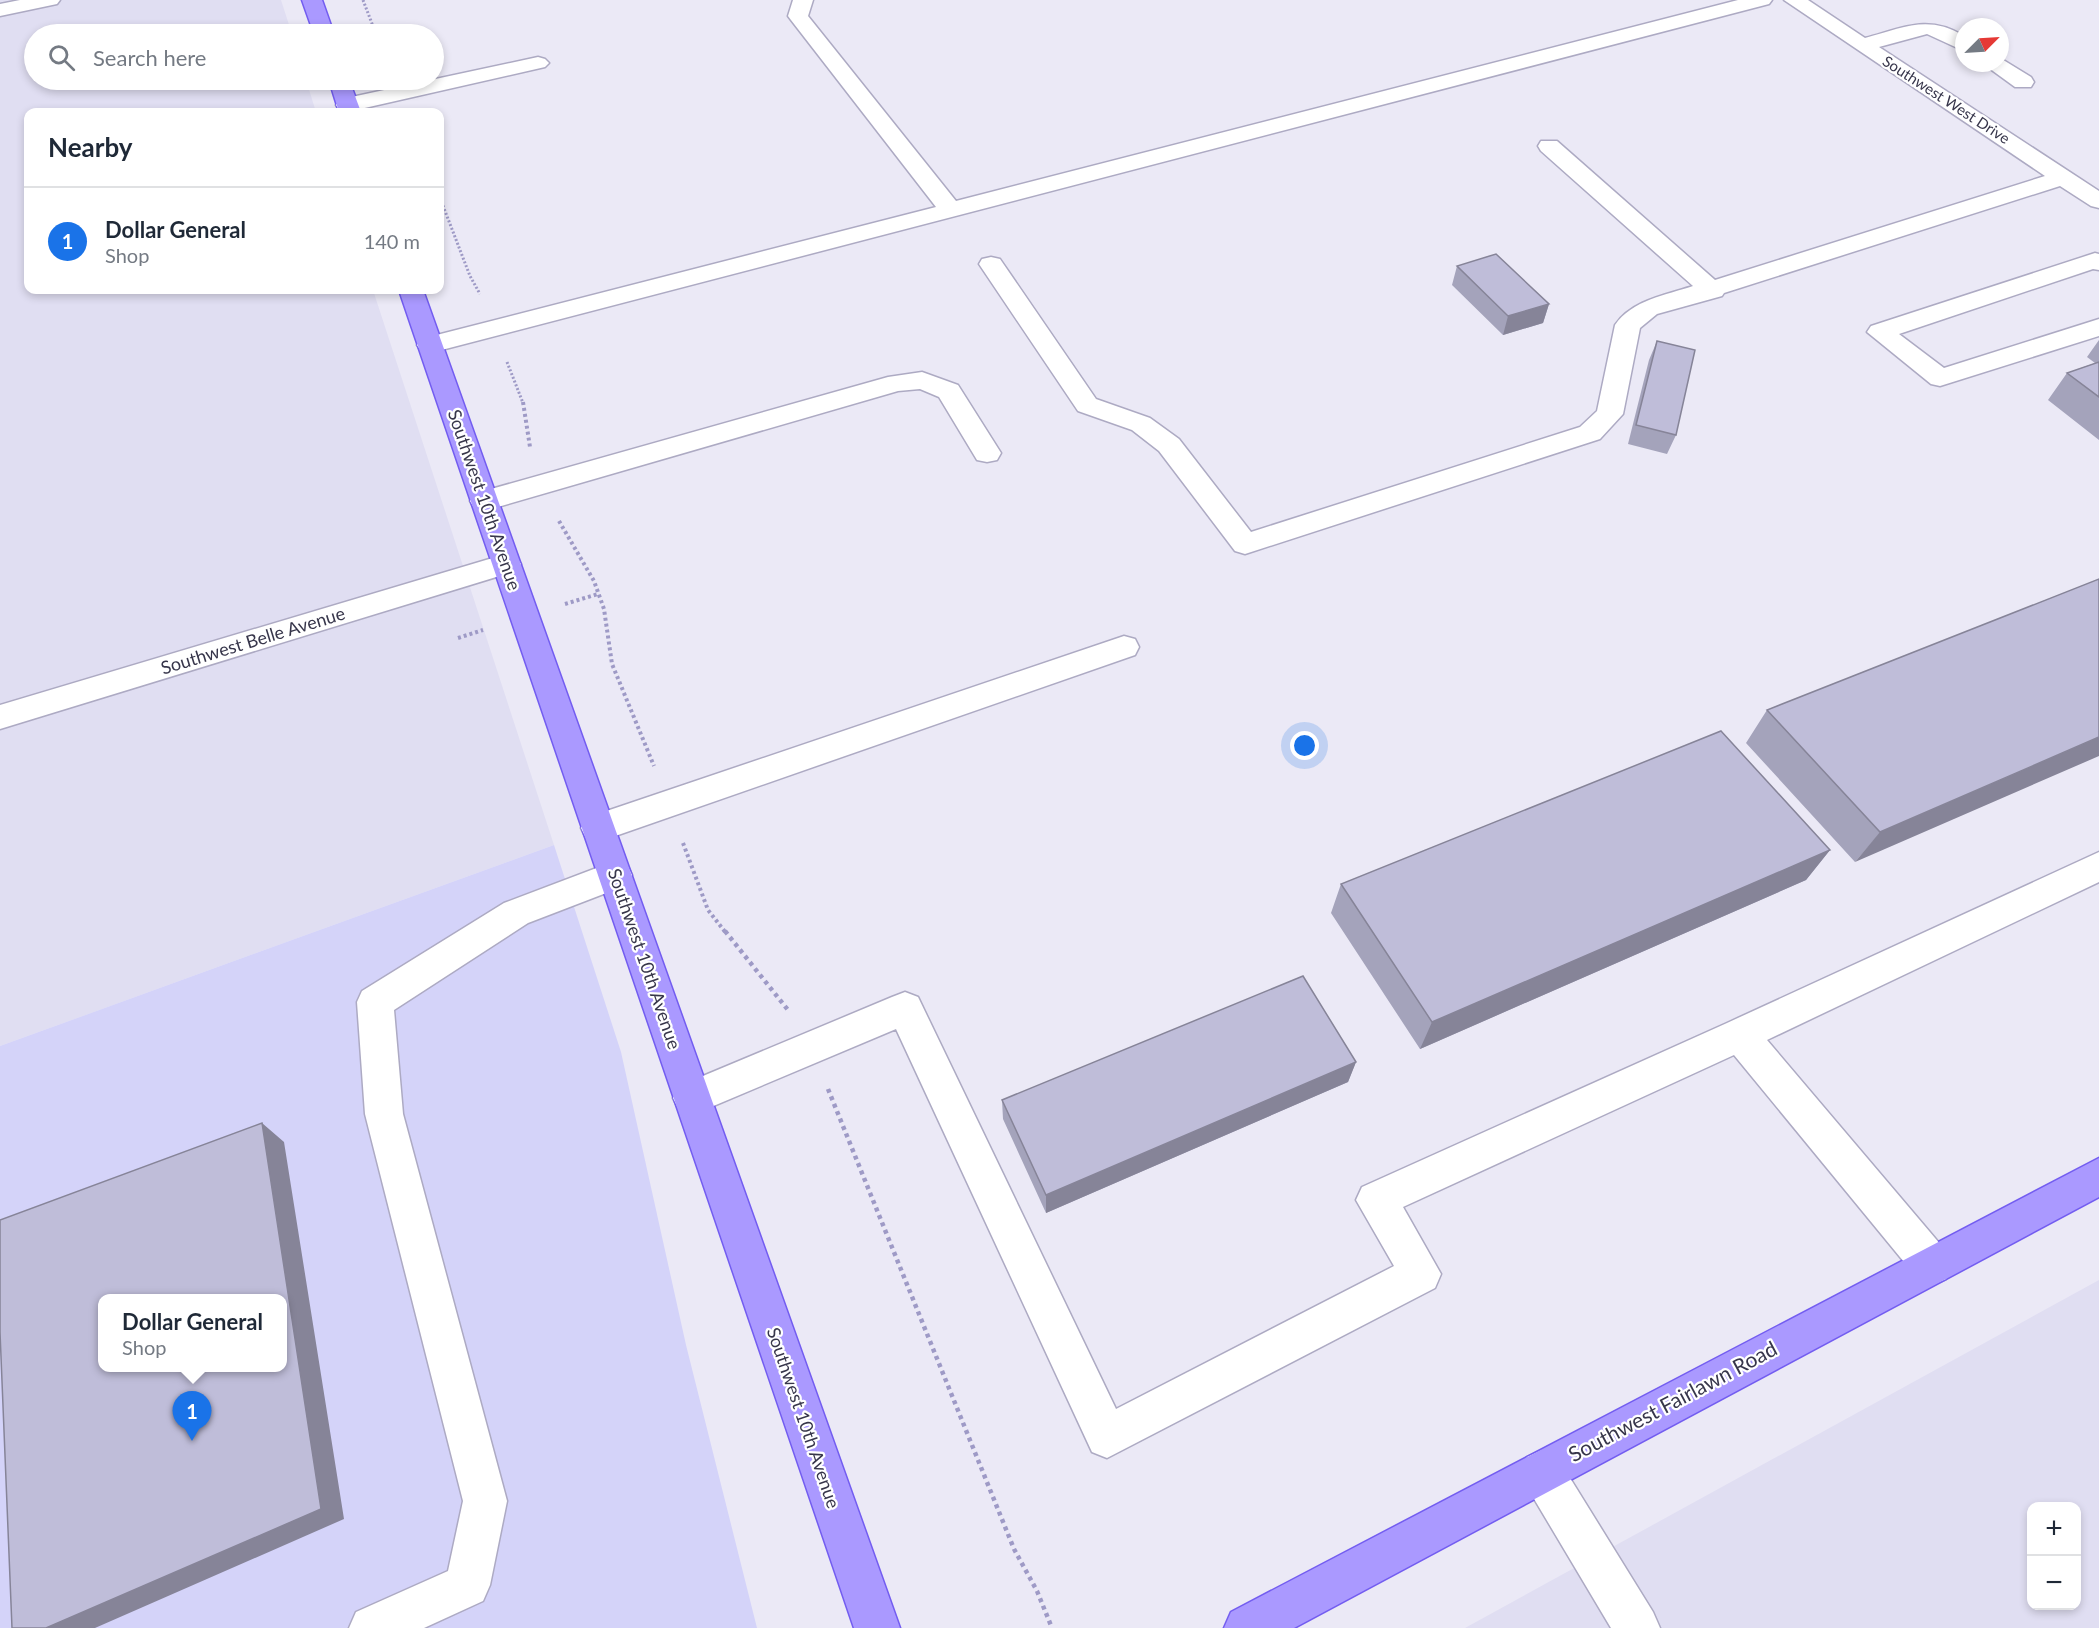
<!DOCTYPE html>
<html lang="en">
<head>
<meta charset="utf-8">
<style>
  body { margin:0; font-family:Lato,sans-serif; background:#f2f2f3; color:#1f2937 }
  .controls { position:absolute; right:18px; bottom:18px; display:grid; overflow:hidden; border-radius:12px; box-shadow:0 3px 9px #0003 }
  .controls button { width:54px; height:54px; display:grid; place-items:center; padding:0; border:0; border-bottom:2px solid #e0e1e3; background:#fff; color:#1f2937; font:30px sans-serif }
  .compass { position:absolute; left:1955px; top:18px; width:54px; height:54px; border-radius:50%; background:#fff; box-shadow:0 3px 9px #0003; rotate:66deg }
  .you { position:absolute; left:1305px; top:746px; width:21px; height:21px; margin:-15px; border:4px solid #fff; border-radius:50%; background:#1a73e8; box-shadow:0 0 0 9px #1a73e833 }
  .badge { display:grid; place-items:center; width:39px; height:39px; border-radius:50%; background:#1a73e8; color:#fff; font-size:20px; font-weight:700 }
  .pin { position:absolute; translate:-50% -50px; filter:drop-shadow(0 2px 3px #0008) }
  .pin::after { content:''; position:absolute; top:32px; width:21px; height:18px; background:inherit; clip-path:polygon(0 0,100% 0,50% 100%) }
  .popup { position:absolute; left:98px; top:1294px; width:189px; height:78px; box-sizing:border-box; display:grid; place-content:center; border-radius:12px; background:#fff; filter:drop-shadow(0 2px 4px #0005); font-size:20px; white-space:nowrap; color:#747a83 }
  .popup b { font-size:22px; color:#1f2937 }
  .popup::after { content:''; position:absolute; left:50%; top:100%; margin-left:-12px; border:12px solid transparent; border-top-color:#fff }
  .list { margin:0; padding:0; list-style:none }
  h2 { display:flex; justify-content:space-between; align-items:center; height:78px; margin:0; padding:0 24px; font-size:26px }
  h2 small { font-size:20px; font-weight:400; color:#747a83 }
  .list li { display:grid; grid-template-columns:39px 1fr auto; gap:18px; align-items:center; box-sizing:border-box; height:108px; padding:0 24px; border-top:2px solid #e0e1e3 }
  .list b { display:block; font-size:22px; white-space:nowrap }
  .list p { margin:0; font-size:20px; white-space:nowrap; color:#747a83 }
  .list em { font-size:20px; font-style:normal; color:#747a83 }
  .icon { flex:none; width:33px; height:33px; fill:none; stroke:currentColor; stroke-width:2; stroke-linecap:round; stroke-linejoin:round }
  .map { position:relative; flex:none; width:2099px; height:1628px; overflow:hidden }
  .search { position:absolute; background:#fff; box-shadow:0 3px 9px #0003; left:24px; top:24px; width:420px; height:66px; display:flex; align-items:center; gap:15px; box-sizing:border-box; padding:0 21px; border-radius:33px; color:#747a83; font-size:22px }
  .panel { position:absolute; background:#fff; box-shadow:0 3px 9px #0003; left:24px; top:108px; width:420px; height:186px; border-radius:12px }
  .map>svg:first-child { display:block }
  .residential { fill:#e0def2; fill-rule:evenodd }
  .commercial { fill:#d4d3f9; fill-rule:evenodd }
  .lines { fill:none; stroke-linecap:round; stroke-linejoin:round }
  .minor-casing { stroke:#adaac3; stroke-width:3 }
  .major-casing { stroke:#735df0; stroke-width:3 }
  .path-far2 { stroke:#9e9ac6; stroke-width:3; stroke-dasharray:2 2; stroke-linecap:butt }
  .path-far1 { stroke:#9e9ac6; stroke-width:4; stroke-dasharray:3 3; stroke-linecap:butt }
  .path { stroke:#9e9ac6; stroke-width:4.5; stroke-dasharray:4 4; stroke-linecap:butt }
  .minor { fill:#fff; fill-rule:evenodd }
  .major { fill:#a9f; fill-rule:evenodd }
  .wall { fill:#a4a3bb }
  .shaded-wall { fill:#868498 }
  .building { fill:#bfbdd9; stroke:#868498; stroke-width:1.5; fill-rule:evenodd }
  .labels { text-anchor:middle; stroke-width:4.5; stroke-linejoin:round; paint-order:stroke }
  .far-street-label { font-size:15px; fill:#37364b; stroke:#fff }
  .street-label { font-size:18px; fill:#37364b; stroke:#fff }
  .near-street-label { font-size:21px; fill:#37364b; stroke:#fff }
</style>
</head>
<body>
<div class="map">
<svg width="2099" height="1628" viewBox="0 0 2099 1628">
  <rect width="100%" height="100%" fill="#ebe9f6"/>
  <path class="residential" d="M 0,0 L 281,0 L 292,34 L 34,34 L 34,80 L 306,80 L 316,112 L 28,112 L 28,290 L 373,290 L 554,845 L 0,1046 Z
    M 2099,1280 L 2099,1628 L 1465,1628 ZM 2032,1506 L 2076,1506 L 2076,1606 L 2032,1606 Z"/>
  <path class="commercial" d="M 554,845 L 621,1052 L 686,1345 L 757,1628 L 0,1628 L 0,1046 ZM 102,1298 L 282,1298 L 282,1368 L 102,1368 Z"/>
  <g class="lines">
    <defs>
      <path id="minor" d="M 20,0 L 60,0 L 57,4 L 0,16 L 0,4 Z
        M 793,0 L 813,0 L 808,16 L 956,201 L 1738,0 L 1772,0 L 1769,4 L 430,353 L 421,351 L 417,345 L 421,339 L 936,207 L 791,20 L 788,16 Z
        M 1784,0 L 1808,0 L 1865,38 C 1903,28 1928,14 1964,36 L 1964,51 L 1927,34 L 1879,47 L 2099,191 L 2099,208 L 2091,206 L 2060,186 L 1724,293 L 1722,296 L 1657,314 L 1640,328 L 1623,414 L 1600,439 L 1245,554 L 1235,551 L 1159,451 L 1132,430 L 1078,411 L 979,264 L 982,259 L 991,257 L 1000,259 L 1096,399 L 1150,418 L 1179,439 L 1251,532 L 1580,427 L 1597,411 L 1615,325 C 1632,300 1666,295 1693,286 L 1541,151 L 1538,146 L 1541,141 L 1557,141 L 1715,280 L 2045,176 Z
        M 538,57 L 545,59 L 549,63 L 545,67 L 347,112 L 339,110 L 336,105 L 339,100 L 347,98 Z
        M 2000,58 L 2031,77 L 2034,82 L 2031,87 L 2015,87 L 1982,63 L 2000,63 Z
        M 2095,253 L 2099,254 L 2099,270 L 2093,269 L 1899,334 L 1944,368 L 2099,319 L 2099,336 L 1940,386 L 1931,384 L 1867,332 L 1871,326 Z
        M 922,372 L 958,385 L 1001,453 L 997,460 L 987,462 L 977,460 L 939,397 L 920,389 L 898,391 L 484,511 L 474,508 L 470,501 L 474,494 L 484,491 L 888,377 Z
        M 506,554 L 516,557 L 521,564 L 516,571 L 0,729 L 0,705 Z
        M 1124,636 L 1135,639 L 1139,647 L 1135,655 L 598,842 L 586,838 L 581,828 L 586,818 Z
        M 2099,852 L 2099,882 L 1767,1040 L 1946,1251 L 1952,1265 L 1946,1279 L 1932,1285 L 1918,1279 L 1734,1055 L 1403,1207 L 1441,1274 L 1435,1288 L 1107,1458 L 1092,1452 L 896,1029 L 692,1115 L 679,1110 L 673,1098 L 679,1086 L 892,997 L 905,992 L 918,997 L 1116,1409 L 1394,1266 L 1356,1200 L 1362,1187 L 1727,1023 Z
        M 615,861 L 627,865 L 632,875 L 627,885 L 528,923 L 394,1010 L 403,1114 L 507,1501 L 490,1585 L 483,1601 L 424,1628 L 349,1628 L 356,1612 L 448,1571 L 463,1501 L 365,1114 L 357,1002 L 362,991 L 504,903 Z
        M 1542,1450 L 1557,1457 L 1653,1612 L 1660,1628 L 1611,1628 L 1527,1487 L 1520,1472 L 1527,1457 Z"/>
      <path id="major" d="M 302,0 L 322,0 L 334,34 L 314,34 Z
        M 329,80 L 349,80 L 361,112 L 339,112 Z
        M 399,290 L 423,290 L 900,1628 L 854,1628 Z
        M 2099,1158 L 2099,1197 L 1294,1628 L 1224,1628 L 1231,1612 Z"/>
    </defs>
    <use href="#minor" class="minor-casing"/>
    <use href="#major" class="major-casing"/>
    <path class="path-far2" d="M 363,0 L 376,34
      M 440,198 L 470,276 L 480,294
      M 507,362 L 523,403"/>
    <path class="path-far1" d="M 523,402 L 530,447
      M 559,521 L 594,581 L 604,609 L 612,664 L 654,766
      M 565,604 L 598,594
      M 458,638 L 483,630
      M 683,843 L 708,910 L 726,933"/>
    <path class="path" d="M 725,931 L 788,1010
      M 828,1089 L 1014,1549 L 1037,1591 L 1052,1628"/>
    <use href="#minor" class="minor"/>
    <use href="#major" class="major"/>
  </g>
  <path class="wall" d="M 1457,266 L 1549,304 L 1543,323 L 1503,335 L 1452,285 Z
    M 2099,340 L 2099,440 L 2048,400 L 2067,373 L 2095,363 L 2087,357 Z
    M 1657,341 L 1676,435 L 1667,454 L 1628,444 L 1649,360 Z
    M 2099,579 L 1855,862 L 1746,743 L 1767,710 Z
    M 1830,850 L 1806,880 L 1420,1049 L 1331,913 L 1341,884 Z
    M 1356,1062 L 1348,1082 L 1046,1213 L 1003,1119 L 1002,1100 Z"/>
  <path class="shaded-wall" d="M 1549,304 L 1543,323 L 1503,335 L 1508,316 Z
    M 2099,737 L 2099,756 L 1855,862 L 1880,832 Z
    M 1830,850 L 1806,880 L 1420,1049 L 1432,1022 Z
    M 1356,1062 L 1348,1082 L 1046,1213 L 1046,1195 Z
    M 262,1123 L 284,1142 L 344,1519 L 95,1628 L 46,1628 Z"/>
  <path class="building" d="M 1496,254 L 1549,304 L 1508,316 L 1457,266 Z
    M 1657,341 L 1695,350 L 1676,435 L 1636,425 Z
    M 2099,362 L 2099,397 L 2067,373 Z
    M 2099,579 L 2099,737 L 1880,832 L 1767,710 Z
    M 1721,731 L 1830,850 L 1432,1022 L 1341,884 Z
    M 1303,976 L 1356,1062 L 1046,1195 L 1002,1100 Z
    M 262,1123 L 321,1509 L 46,1628 L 12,1628 L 0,1332 L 0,1220 ZM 102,1299 L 282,1299 L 282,1368 L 102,1368 Z"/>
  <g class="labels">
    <g class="far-street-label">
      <text transform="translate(1946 100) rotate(33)" y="5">Southwest West Drive</text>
    </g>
    <g class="street-label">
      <text transform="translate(484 500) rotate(71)" y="6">Southwest 10th Avenue</text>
      <text transform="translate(253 641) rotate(-17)" y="6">Southwest Belle Avenue</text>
      <text transform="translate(644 959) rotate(71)" y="6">Southwest 10th Avenue</text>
      <text transform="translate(803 1418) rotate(71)" y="6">Southwest 10th Avenue</text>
    </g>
    <g class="near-street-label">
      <text transform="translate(1673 1402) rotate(-28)" y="7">Southwest Fairlawn Road</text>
    </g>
  </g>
</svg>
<div class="controls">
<button>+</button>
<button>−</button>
</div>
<svg class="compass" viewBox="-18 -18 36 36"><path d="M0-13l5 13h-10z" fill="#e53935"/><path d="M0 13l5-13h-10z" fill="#747a83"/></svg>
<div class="you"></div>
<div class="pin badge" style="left:192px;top:1441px">1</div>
<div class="popup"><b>Dollar General</b>Shop</div>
<div class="search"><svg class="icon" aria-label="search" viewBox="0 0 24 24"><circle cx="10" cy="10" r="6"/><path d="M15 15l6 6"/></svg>Search here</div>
<section class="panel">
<h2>Nearby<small></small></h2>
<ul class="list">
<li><span class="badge">1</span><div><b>Dollar General</b><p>Shop</p></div><em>140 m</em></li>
</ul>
</section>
</div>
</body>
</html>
